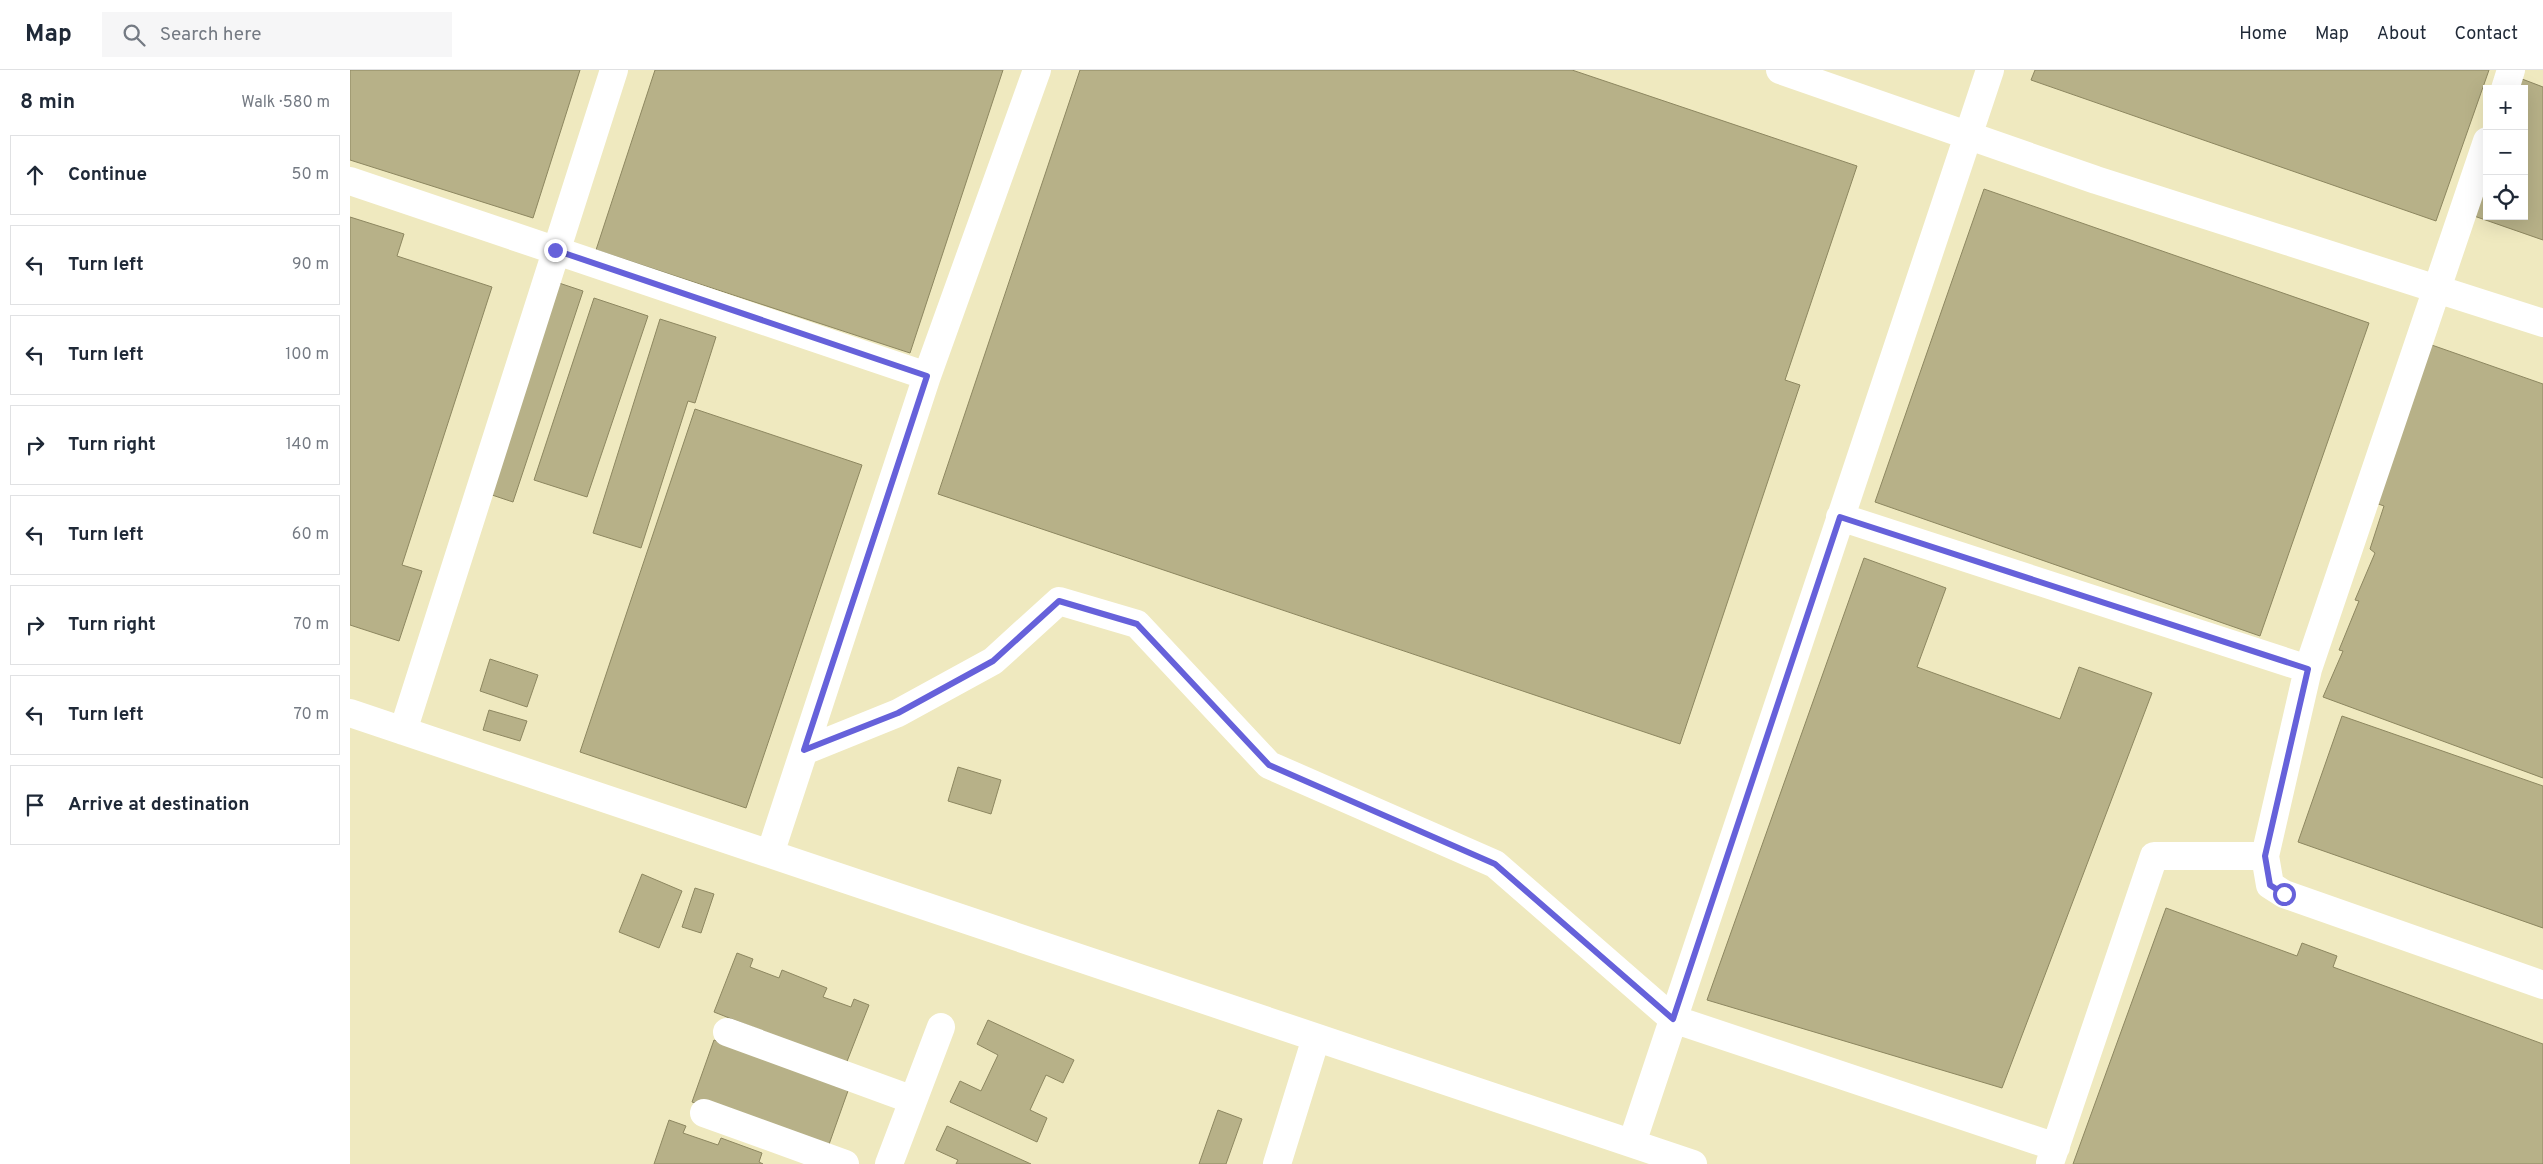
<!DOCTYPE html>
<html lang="en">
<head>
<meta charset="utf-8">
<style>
  body { margin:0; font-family:Overpass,sans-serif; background:#f6f6f7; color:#1f2937 }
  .controls { position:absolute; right:15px; top:15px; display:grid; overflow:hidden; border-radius:0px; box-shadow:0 5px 20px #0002 }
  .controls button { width:45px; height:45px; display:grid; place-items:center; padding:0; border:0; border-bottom:1px solid #e0e1e3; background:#fff; color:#1f2937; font:25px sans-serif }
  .stop { position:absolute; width:15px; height:15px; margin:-11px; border:4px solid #6661da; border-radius:50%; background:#fff }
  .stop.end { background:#6661da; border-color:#fff; box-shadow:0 1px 5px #0008 }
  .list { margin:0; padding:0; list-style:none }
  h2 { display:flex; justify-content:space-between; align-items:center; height:65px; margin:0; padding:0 20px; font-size:21px }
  h2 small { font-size:16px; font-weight:400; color:#747a83 }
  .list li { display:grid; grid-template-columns:32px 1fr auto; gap:15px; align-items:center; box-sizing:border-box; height:80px; margin:0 10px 10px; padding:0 10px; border:1px solid #e0e1e3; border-radius:0px }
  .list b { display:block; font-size:19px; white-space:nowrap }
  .list em { font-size:16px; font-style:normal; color:#747a83 }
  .icon { flex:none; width:28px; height:28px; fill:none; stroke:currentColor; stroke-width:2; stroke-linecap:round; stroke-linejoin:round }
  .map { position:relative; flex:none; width:2193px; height:1094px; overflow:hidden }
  header { display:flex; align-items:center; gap:30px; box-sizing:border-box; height:70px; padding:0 25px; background:#fff; border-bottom:1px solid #e0e1e3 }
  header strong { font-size:24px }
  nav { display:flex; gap:28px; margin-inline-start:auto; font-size:18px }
  .search { width:350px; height:45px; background:#f6f6f7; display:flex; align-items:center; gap:12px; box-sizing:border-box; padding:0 18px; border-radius:0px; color:#747a83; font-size:19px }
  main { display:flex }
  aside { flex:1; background:#fff }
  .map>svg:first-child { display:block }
  .building { fill:#b7b188; stroke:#8d8760 }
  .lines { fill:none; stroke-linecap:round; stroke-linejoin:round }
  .minor { stroke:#fff; stroke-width:28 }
  .route { stroke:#6661da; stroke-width:6 }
</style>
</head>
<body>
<header>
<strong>Map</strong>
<div class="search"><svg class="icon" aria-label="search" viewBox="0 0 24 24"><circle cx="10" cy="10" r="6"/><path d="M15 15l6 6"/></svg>Search here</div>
<nav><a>Home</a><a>Map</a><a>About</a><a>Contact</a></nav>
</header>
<main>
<aside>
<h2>8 min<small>Walk · 580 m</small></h2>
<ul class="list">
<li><svg class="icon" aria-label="ahead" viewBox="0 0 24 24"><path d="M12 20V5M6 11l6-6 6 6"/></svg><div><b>Continue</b></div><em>50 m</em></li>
<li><svg class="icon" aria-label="left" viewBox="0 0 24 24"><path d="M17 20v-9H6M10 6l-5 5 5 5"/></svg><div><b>Turn left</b></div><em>90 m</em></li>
<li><svg class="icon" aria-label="left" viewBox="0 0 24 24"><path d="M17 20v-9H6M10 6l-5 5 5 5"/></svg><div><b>Turn left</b></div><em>100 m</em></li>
<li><svg class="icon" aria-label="right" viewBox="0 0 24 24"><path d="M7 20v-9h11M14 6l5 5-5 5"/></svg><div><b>Turn right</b></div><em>140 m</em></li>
<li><svg class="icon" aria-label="left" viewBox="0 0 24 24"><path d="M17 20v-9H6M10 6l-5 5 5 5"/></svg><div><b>Turn left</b></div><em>60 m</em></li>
<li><svg class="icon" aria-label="right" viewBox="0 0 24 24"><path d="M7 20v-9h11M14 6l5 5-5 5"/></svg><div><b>Turn right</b></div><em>70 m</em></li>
<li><svg class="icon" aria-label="left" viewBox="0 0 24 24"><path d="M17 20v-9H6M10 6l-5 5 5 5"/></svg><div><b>Turn left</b></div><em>70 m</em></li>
<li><svg class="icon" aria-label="arrive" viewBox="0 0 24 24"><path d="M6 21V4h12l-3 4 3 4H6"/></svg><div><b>Arrive at destination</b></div></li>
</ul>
</aside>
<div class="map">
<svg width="2193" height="1094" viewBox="0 0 2193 1094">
  <rect width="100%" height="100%" fill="#efe9bf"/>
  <path class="building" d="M 0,0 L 230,0 L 183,148 L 0,90 Z
    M 305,0 L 653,0 L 560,283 L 246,180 Z
    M 730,0 L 1222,0 L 1507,96 L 1435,310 L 1450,315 L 1330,674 L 588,424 Z
    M 1685,0 L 2139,0 L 2086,151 L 1681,10 Z
    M 2172,9 L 2193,17 L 2193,170 L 2124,146 L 2137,109 L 2137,146 L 2174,146 L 2174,19 L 2168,19 Z
    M 1634,119 L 2019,253 L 1910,566 L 1525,432 Z
    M 0,147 L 54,164 L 47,186 L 142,217 L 52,495 L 72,501 L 49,571 L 0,555 Z
    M 200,210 L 233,221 L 163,432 L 130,421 Z
    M 244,228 L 298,246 L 237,427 L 184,410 Z
    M 310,249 L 366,267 L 345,333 L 338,331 L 291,478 L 243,463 Z
    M 2076,273 L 2193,314 L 2193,708 L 1973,627 L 1993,581 L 1989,580 L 2009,531 L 2005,530 L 2025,483 L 2020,479 L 2034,436 L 2020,431 Z
    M 345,339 L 512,395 L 396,738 L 230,682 Z
    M 1514,488 L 1596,518 L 1567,597 L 1710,649 L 1729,597 L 1802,623 L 1652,1018 L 1357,930 Z
    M 140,589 L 188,605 L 177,637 L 130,621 Z
    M 139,640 L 177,651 L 170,671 L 133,660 Z
    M 1992,646 L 2193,716 L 2193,858 L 1948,772 Z
    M 608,697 L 651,710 L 641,744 L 598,731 Z
    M 292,804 L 332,821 L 309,878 L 269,862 Z
    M 345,818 L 364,824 L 351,863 L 332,857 Z
    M 1816,838 L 1947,886 L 1952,873 L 1987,886 L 1983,897 L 2193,974 L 2193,1094 L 1723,1094 Z
    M 387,883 L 403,889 L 400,897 L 429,908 L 432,900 L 477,918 L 473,927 L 501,937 L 504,929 L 519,935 L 496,994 L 364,942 Z
    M 638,950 L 724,990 L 713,1013 L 696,1005 L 680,1040 L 697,1048 L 687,1072 L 600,1032 L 610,1011 L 631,1021 L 648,985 L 627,974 Z
    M 364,970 L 499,1018 L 477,1080 L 342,1032 Z
    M 868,1040 L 892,1049 L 876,1094 L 849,1094 Z
    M 319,1050 L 336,1056 L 333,1063 L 368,1075 L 371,1068 L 412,1083 L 409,1092 L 413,1094 L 304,1094 Z
    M 597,1056 L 681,1094 L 606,1094 L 608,1090 L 586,1080 Z"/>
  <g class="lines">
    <path class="minor" d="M 1430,0 L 1746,110 L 2193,253
      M 2155,19 L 2161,0
      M 2137,71 L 1958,599 L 1915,786 L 1920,815 L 1934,824 L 2193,915
      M 0,111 L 577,306
      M 1490,447 L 1958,599
      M 0,643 L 1343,1094
      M 53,661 L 264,0
      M 454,681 L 548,643 L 643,591 L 709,531 L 787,554 L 919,695 L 1145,794 L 1323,949 L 1706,1077
      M 420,784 L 577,306 L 687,0
      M 377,962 L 563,1030
      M 354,1043 L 495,1094
      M 1282,1073 L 1640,0
      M 1700,1093 L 1804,786 L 1915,786
      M 539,1094 L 591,957
      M 927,1094 L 966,968"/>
  </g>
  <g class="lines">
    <path class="route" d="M 205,180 L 577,306 L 454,680 L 548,643 L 643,591 L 709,531 L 787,554 L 919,695 L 1145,794 L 1323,949 L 1490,447 L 1958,599 L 1915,786 L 1920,815 L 1934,824"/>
  </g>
</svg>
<div class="controls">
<button>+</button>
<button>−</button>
<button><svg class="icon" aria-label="locate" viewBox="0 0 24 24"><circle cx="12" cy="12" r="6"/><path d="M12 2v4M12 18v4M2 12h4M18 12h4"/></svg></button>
</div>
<div class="stop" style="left:1934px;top:824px"></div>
<div class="stop end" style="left:205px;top:180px"></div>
</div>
</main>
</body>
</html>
